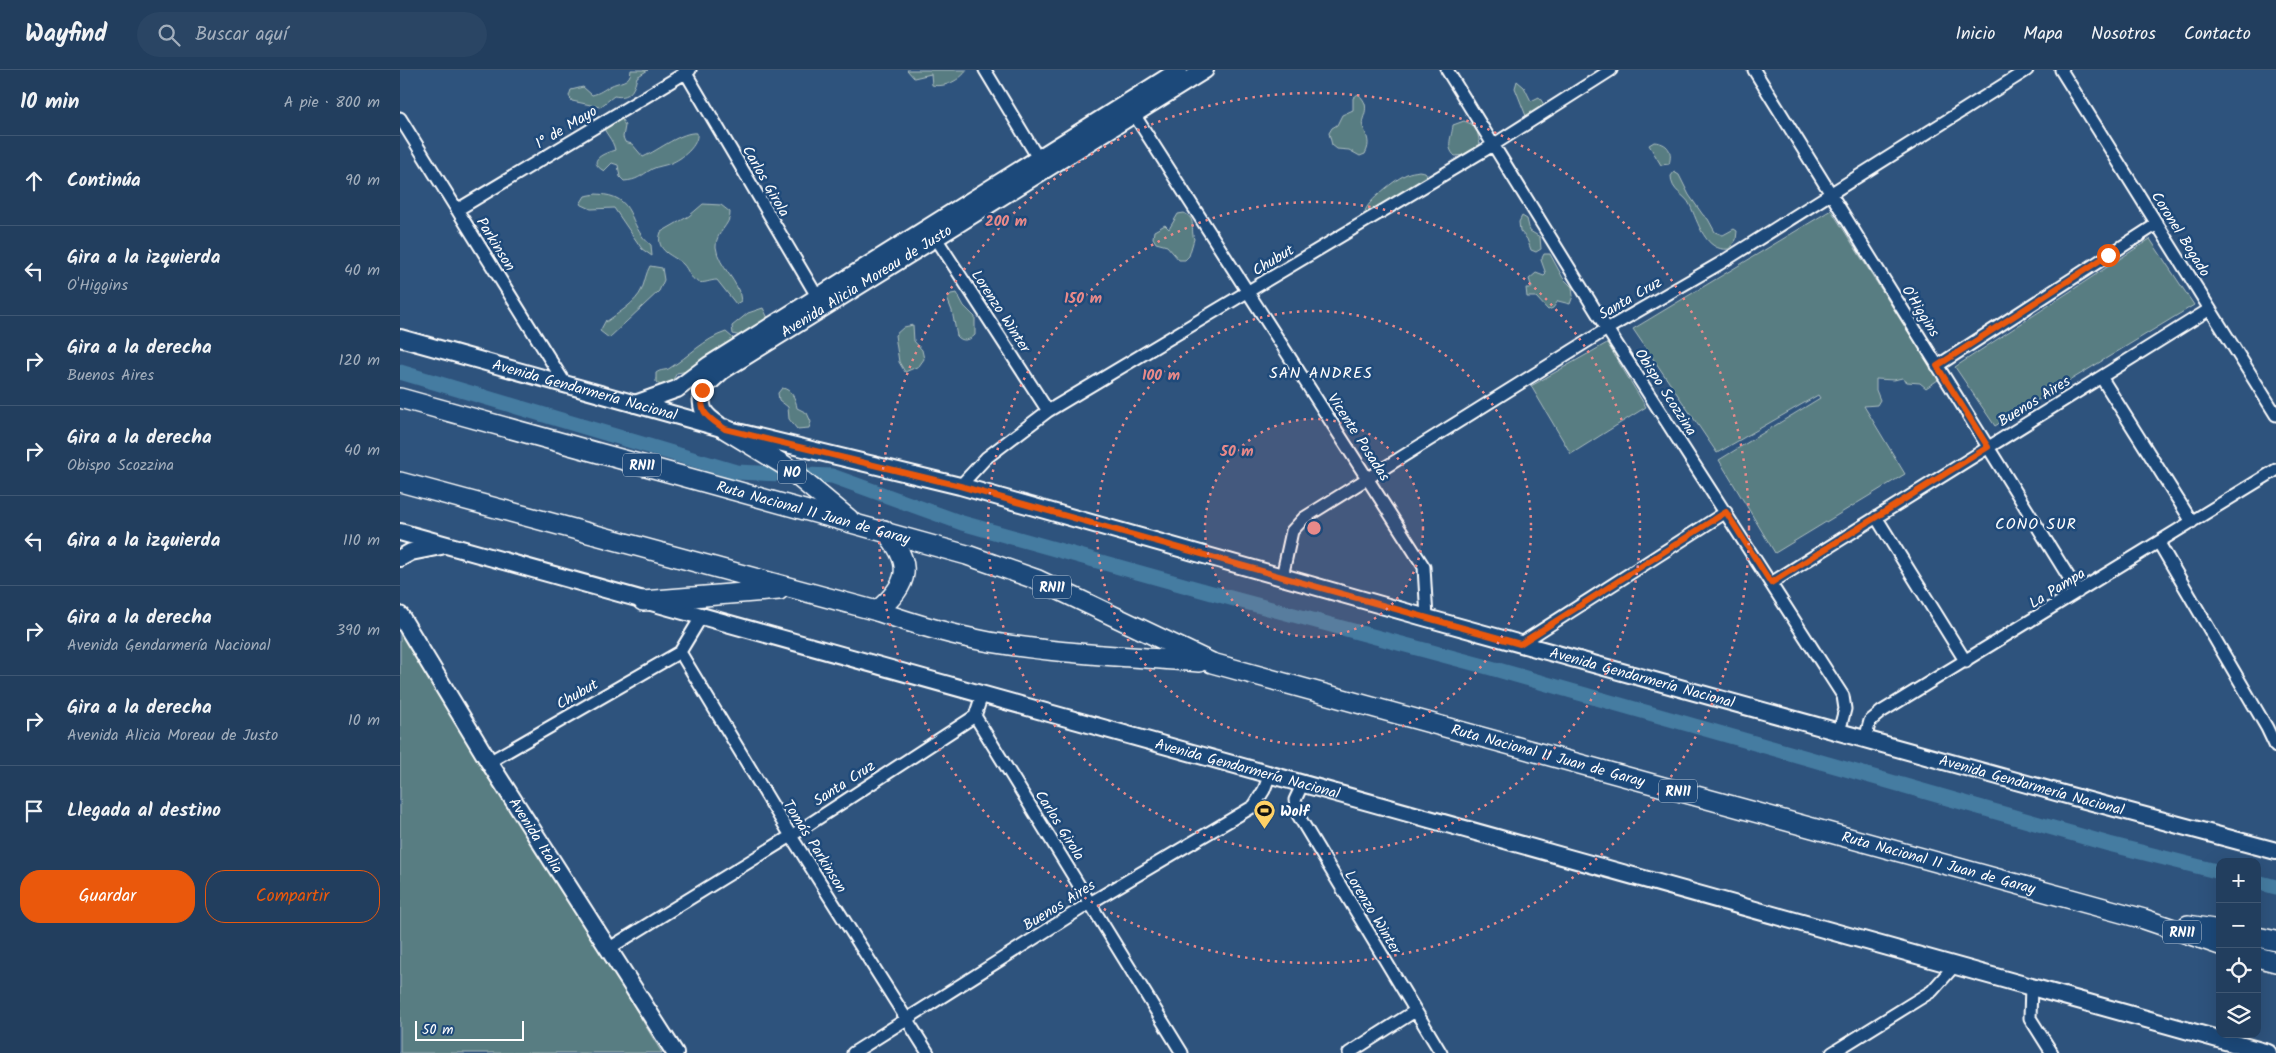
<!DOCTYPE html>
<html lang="es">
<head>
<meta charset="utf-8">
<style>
  body { margin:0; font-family:Kalam,sans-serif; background:#2a4564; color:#f1f3f6 }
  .controls { position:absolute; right:15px; bottom:15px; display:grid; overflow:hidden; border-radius:10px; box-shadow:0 5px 20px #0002 }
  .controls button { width:45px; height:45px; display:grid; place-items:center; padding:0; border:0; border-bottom:1px solid #3f5773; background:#223e5e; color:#f1f3f6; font:25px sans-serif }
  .scale { position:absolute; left:15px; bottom:12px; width:109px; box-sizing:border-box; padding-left:5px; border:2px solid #fff; border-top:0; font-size:14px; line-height:18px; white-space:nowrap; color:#fff; -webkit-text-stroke:4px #1f4a7a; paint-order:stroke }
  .stop { position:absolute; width:15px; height:15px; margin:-11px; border:4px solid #ea580c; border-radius:50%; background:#fff }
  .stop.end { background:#ea580c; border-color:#fff; box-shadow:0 1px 5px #0008 }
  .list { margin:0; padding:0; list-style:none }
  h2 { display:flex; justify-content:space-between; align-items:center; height:65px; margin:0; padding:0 20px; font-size:21px }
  h2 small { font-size:16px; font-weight:400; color:#a2aebc }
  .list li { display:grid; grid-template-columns:32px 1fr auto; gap:15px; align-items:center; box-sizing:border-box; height:90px; padding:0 20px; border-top:1px solid #3f5773 }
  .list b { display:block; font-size:19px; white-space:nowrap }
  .list p { margin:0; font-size:16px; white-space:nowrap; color:#a2aebc }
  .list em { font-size:16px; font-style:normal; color:#a2aebc }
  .actions { display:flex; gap:10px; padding:15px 20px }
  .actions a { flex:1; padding:11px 0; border:1px solid #ea580c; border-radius:20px; text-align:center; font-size:18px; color:#ea580c }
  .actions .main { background:#ea580c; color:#fff }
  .icon { flex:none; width:28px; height:28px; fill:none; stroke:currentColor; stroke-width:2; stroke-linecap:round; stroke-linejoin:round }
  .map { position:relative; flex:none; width:1876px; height:983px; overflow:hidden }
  header { display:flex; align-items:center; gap:30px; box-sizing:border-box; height:70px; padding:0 25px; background:#223e5e; border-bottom:1px solid #3f5773 }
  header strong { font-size:24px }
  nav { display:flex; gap:28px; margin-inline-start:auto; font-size:18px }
  .search { width:350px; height:45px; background:#2a4564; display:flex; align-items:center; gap:12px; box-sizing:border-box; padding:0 18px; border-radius:28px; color:#a2aebc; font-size:19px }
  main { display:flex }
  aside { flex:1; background:#223e5e }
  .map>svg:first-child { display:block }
  .green { fill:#587d82; stroke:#acbec0 }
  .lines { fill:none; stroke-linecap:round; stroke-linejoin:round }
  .canal { stroke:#457ca1; stroke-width:15 }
  .minor-casing { stroke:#fff; stroke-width:15 }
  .secondary-casing { stroke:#fff; stroke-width:20 }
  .trunk-casing { stroke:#fff; stroke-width:22 }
  .minor { stroke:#1f4a7a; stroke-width:11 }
  .secondary { stroke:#1f4a7a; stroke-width:16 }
  .trunk { stroke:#1f4a7a; stroke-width:19 }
  .route { stroke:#ea580c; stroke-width:6 }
  .ring { fill:none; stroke:#e88989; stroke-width:2.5; stroke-dasharray:2.5 5 }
  .labels { text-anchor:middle; stroke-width:5; stroke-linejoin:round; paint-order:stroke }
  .shield { fill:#1f4a7a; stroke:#bcc9d7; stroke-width:1 }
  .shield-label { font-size:14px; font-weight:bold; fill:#fff }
  .street-label { font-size:15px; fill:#fff; stroke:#1f4a7a }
  .poi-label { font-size:15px; font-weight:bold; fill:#fff; stroke:#1f4a7a; text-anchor:start }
  .neighbourhood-label { font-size:16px; letter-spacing:1px; fill:#fff; stroke:#1f4a7a }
  .centre { fill:#e88989; stroke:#1f4a7a; stroke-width:2.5 }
  .ring-label { font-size:15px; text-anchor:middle; font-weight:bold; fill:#e88989; stroke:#1f4a7a; stroke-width:5; stroke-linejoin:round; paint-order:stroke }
</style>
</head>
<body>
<header>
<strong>Wayfind</strong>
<div class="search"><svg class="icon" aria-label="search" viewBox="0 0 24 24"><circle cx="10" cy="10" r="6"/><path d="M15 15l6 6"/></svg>Buscar aquí</div>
<nav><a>Inicio</a><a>Mapa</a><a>Nosotros</a><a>Contacto</a></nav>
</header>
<main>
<aside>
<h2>10 min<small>A pie · 800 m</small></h2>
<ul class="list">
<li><svg class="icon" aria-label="ahead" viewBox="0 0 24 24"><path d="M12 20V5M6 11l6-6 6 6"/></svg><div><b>Continúa</b></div><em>90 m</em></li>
<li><svg class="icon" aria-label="left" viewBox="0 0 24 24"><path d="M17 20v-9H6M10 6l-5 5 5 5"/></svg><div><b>Gira a la izquierda</b><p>O'Higgins</p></div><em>40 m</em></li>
<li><svg class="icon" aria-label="right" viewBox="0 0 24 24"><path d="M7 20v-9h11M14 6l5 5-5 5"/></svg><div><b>Gira a la derecha</b><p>Buenos Aires</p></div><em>120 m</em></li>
<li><svg class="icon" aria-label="right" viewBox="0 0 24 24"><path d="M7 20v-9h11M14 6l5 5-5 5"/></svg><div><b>Gira a la derecha</b><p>Obispo Scozzina</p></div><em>40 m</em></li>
<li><svg class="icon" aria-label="left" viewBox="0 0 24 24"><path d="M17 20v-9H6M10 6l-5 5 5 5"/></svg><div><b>Gira a la izquierda</b></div><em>110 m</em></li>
<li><svg class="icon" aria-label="right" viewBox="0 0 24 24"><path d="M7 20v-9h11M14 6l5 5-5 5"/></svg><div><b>Gira a la derecha</b><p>Avenida Gendarmería Nacional</p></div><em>390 m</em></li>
<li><svg class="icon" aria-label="right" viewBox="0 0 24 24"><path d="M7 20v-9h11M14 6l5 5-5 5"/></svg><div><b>Gira a la derecha</b><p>Avenida Alicia Moreau de Justo</p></div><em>10 m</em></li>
<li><svg class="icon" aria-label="arrive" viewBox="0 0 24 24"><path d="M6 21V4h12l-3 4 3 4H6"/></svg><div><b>Llegada al destino</b></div></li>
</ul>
<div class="actions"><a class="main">Guardar</a><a>Compartir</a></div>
</aside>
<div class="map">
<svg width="1876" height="983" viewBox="0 0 1876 983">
  <rect width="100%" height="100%" fill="#2e537d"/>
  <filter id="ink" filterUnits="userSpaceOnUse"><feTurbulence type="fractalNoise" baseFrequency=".02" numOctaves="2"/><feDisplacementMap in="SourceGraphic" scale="10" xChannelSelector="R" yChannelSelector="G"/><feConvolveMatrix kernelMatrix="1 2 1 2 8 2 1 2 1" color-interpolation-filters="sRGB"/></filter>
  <g filter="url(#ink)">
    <path class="green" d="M 231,0 L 248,0 L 237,7 C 234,21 229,29 214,26 L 200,37 L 172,31 L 169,26 L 171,20 L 183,17 L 192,25 C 200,23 203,20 210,16 C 219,11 231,13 231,0 Z
      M 507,0 L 567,0 C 560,10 545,18 532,15 L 531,4 L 514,8 Z
      M 1117,11 L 1124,17 L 1131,31 L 1139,27 L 1145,36 L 1129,48 L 1126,46 L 1115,18 Z
      M 958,24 C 974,38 959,48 963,57 C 967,67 971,73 965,84 L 960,86 L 949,80 L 937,79 L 932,75 L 929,63 L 932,58 L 937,55 L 942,45 L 953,40 L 953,28 Z
      M 220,45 L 225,56 L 223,67 L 225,72 L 232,74 L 243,87 C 259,80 282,61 297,63 C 299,75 282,89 271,93 C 264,96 258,96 252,99 C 240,106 238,110 224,111 L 220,107 L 218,95 L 212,93 L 204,101 C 185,90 205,83 215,80 C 213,69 204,63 202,53 Z
      M 1064,51 L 1076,56 L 1080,74 L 1067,85 L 1055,86 C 1045,77 1052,67 1053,55 Z
      M 1254,72 C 1268,73 1273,81 1269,94 L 1261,95 L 1249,75 Z
      M 1019,101 L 1025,102 L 1028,106 L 1020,115 L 970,144 L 965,142 C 966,132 997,108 1007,104 C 1010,102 1015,102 1019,101 Z
      M 1274,102 L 1279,105 L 1289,125 L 1303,145 L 1308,149 L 1315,162 L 1323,165 L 1334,159 L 1337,161 L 1336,170 L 1329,179 C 1305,182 1298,152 1290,135 C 1285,124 1271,122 1271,106 Z
      M 196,124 C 239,125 225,155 251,175 L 252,186 L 242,179 L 214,138 L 191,139 L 180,134 L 185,126 Z
      M 303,134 L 321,135 L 330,142 C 331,156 315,162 316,177 C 318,197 340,211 341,231 L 336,234 L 317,210 C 310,210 304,214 298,212 C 289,208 289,200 283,194 C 274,185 254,182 261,162 L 289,146 Z
      M 1431,140 L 1510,265 L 1532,276 L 1541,288 L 1538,310 L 1526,318 L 1520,313 L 1507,312 L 1502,308 L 1494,310 L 1476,309 L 1476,320 L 1480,330 L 1477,335 L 1464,336 L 1505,404 L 1375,483 L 1319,390 L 1420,328 L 1418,325 L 1317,383 L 1233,259 Z
      M 784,143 C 797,149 790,158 794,169 L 789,186 L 785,190 L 779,190 L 767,176 L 756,173 L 753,168 L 754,161 L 765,155 L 769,159 L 778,144 Z
      M 1122,146 L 1127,149 L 1130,161 L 1140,167 L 1141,179 L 1136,182 L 1131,180 L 1127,169 L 1120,161 L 1119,152 Z
      M 1750,169 L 1794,235 L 1595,356 L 1555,297 Z
      M 1144,184 L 1150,184 L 1163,208 L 1172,217 L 1173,226 L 1170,234 L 1158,231 L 1153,238 L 1148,240 L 1136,227 L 1127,227 L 1126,218 L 1132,218 L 1129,209 L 1136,203 L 1144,206 L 1146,204 L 1141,190 Z
      M 250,196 L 262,198 L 264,210 L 259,221 L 209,268 L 200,261 L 206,250 L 206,252 C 218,243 236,233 242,219 C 245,211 246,203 250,196 Z
      M 557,223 L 564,236 L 575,247 L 575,265 C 569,271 562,272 557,266 L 552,241 L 547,228 L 551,224 Z
      M 363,238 L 368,248 L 345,267 L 333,264 L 332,256 L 348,243 Z
      M 513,255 L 514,271 L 522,280 L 524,289 L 519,296 L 505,302 L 499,292 L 495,265 L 504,257 Z
      M 326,262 L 333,268 L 333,271 L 288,301 L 277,303 L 269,316 L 261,316 L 256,312 L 256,303 C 261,299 266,301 270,298 C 289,286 304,269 326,262 Z
      M 1207,273 L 1246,337 L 1171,384 L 1131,316 Z
      M 382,318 C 391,319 396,329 397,338 L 407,343 L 411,352 L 409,358 L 397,359 L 389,349 L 388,337 L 379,330 L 378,323 Z
      M 0,550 L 262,983 L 0,983 Z"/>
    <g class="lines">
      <path class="canal" d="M 0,302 L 336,402 L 382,404
        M 406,405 L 432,406 L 562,453 L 812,523 L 1084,596 L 1709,774 L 1820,802
        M 1857,812 L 1876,817"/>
      <defs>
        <path id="minor" d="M 284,0 L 421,233
          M 585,0 L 641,93
          M 1047,0 L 1207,259 L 1443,626 L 1445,639 L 1439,662
          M 1354,0 L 1678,522
          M 1661,0 L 1876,345
          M 730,38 L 1024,497 L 1027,548
          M 0,48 L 166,315
          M 57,140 L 290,0
          M 532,162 L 648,341
          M 1537,296 L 1757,154
          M 1701,307 L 1792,452
          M 560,416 L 586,388 L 648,341 L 1093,75 L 1211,0
          M 1476,447 L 1566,592
          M 1759,473 L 1867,658 L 1876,677
          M 882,507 L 892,461 L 904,448 L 1207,259 L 1319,194 L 1627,0
          M 1371,513 L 1810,239
          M 1120,574 L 1326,442
          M 280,582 L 391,766 L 528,983
          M 575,646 L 782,983
          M 1465,669 L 1470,651 L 1481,642 L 1876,400
          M 89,692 L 280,582 L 300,549
          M 903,713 L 895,730 L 898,745 L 1041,983
          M 208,879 L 391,766 L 575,646 L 582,625
          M 1631,915 L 1630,948 L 1652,983
          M 453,983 L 690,833 L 854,736 L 864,720 L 870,704
          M 949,983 L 1015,941
          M 1432,983 L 1532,921 L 1555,895"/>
        <g id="secondary">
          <path id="s1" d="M 0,268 L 325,359 L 560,416 L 1027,548 L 1674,727 L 1876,781"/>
          <path d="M 235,334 L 277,319 L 309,295 L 779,0"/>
          <path id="s2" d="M 319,355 C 303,344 300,340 302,319 L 322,301 L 805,0"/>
          <path id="s3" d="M 0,462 C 622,640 1247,805 1868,983"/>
          <path d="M 0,488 L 11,482 L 41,476"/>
          <path id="s4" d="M 0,545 L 89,692 L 275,983"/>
        </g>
        <g id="trunk">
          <path id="s5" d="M 0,328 L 567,485 L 638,510 L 812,593 L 1744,849 L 1820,875"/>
          <path d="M 325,359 L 384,395 L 449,449"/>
          <path d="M 0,412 L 477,541 C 514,554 551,565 590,572 C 659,584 729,586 799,592"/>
          <path d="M 243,531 L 379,520"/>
          <path d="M 477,541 C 510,513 514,494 484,460"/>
          <path d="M 1788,855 L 1820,860"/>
          <path d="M 1857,867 L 1876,871"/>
          <path d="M 1857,887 L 1876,892"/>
        </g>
      </defs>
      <use href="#minor" class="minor-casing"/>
      <use href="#secondary" class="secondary-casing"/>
      <use href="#trunk" class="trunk-casing"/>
      <use href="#minor" class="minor"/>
      <use href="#secondary" class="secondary"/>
      <use href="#trunk" class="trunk"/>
    </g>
  </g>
  <g class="lines" filter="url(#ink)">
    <path class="route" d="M 302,320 C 300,344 306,346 325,359 L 560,416 L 1120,574 L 1326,442 L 1371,513 L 1588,377 L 1537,296 L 1708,185"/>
  </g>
  <circle cx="914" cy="458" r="109" fill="#e88989" fill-opacity=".12"/>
  <g class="ring">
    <circle cx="914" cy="458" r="109"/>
    <circle cx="914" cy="458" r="217"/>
    <circle cx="914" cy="458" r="326"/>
    <circle cx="914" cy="458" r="435"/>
  </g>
  <defs>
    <symbol id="stadium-pin" viewBox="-11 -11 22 30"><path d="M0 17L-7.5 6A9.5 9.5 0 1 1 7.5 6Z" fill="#ffd166" stroke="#1f4a7a"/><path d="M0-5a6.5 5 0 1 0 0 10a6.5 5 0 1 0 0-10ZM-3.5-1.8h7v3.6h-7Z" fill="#111"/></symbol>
  </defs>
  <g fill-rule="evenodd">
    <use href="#stadium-pin" x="852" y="728" width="25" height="34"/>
  </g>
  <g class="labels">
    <g class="shield">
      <rect x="223" y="383.5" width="38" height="23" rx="4"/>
      <rect x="378" y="390.5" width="28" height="23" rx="4"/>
      <rect x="633" y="505.5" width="38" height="23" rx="4"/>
      <rect x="1259" y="709.5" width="38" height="23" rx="4"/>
      <rect x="1763" y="850.5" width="38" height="23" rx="4"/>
    </g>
    <g class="shield-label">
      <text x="242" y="400">RN11</text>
      <text x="392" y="407">NO</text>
      <text x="652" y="522">RN11</text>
      <text x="1278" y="726">RN11</text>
      <text x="1782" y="867">RN11</text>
    </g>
    <g class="street-label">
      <text transform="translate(166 57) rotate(-31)" y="5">1° de Mayo</text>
      <text transform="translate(366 111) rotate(60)" y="5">Carlos Girola</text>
      <text transform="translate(1781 164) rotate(58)" y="5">Coronel Bogado</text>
      <text transform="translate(96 174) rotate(58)" y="5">Parkinson</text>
      <text transform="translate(873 190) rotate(-31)" y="5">Chubut</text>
      <text dy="5" stroke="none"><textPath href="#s2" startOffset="240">Avenida Alicia Moreau de Justo</textPath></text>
      <text transform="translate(1230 228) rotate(-30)" y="5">Santa Cruz</text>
      <text transform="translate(601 241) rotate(57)" y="5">Lorenzo Winter</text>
      <text transform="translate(1521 241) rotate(58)" y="5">O'Higgins</text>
      <text dy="5" stroke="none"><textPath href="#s1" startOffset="192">Avenida Gendarmería Nacional</textPath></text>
      <text transform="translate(1266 322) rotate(57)" y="5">Obispo Scozzina</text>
      <text transform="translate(1634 331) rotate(-32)" y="5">Buenos Aires</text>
      <text transform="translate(959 367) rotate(57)" y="5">Vicente Posadas</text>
      <text dy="5" stroke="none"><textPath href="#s5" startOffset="429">Ruta Nacional 11 Juan de Garay</textPath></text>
      <text transform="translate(1657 518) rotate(-32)" y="5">La Pampa</text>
      <text dy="5" stroke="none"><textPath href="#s1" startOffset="1288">Avenida Gendarmería Nacional</textPath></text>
      <text transform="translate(177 624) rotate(-30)" y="5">Chubut</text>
      <text dy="5" stroke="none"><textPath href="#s5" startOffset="1205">Ruta Nacional 11 Juan de Garay</textPath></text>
      <text dy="5" stroke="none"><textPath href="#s3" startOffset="880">Avenida Gendarmería Nacional</textPath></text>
      <text transform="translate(444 713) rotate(-33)" y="5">Santa Cruz</text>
      <text dy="5" stroke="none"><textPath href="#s1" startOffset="1692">Avenida Gendarmería Nacional</textPath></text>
      <text transform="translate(660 755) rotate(58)" y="5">Carlos Girola</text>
      <text dy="5" stroke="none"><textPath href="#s4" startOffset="259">Avenida Italia</textPath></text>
      <text transform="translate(415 776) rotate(58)" y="5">Tomás Parkinson</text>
      <text dy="5" stroke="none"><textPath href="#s5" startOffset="1610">Ruta Nacional 11 Juan de Garay</textPath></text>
      <text transform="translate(659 835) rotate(-32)" y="5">Buenos Aires</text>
      <text transform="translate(973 842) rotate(59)" y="5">Lorenzo Winter</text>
    </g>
    <g class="poi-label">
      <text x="880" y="746">Wolf</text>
    </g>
    <g class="neighbourhood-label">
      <text x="921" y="308">SAN ANDRES</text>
      <text x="1636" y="459">CONO SUR</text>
    </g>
  </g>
  <circle cx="914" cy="458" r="8" class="centre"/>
  <g class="ring-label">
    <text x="606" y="156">200 m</text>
    <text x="683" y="233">150 m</text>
    <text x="761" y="310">100 m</text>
    <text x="837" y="386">50 m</text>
  </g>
</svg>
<div class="controls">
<button>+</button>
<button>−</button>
<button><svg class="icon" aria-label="locate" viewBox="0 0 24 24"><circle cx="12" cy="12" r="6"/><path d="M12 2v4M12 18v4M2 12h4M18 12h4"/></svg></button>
<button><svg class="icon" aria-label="layers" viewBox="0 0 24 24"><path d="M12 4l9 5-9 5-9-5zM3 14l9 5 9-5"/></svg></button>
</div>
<div class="scale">50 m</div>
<div class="stop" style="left:1708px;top:185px"></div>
<div class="stop end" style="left:302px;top:320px"></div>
</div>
</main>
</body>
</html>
